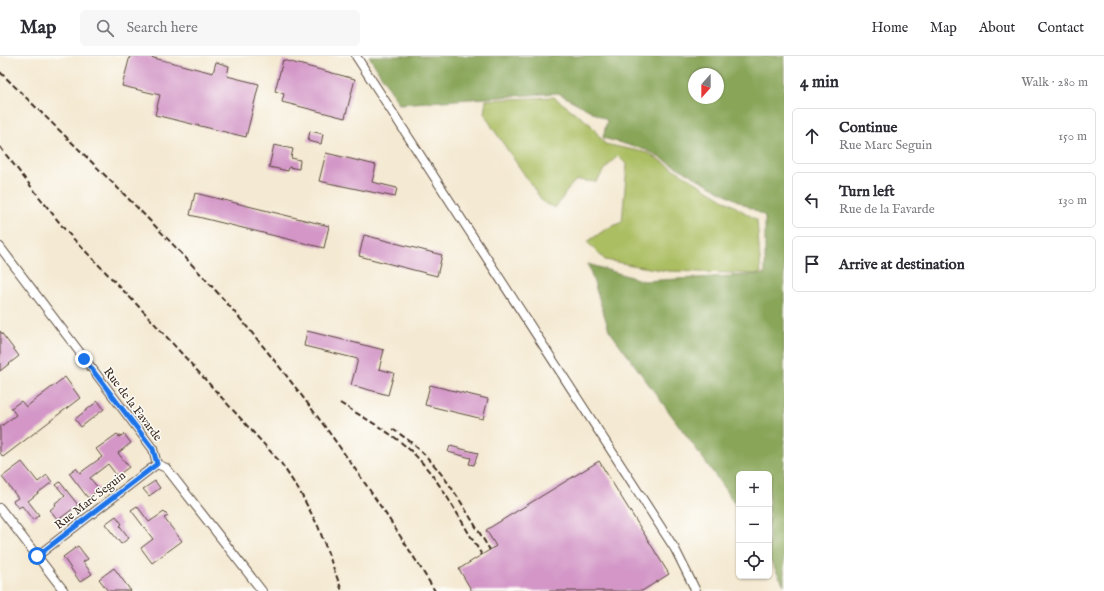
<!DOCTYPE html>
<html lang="en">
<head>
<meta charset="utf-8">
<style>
  body { margin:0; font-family:"IM FELL English",serif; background:#f7f7f7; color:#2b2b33 }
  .controls { position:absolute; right:12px; bottom:12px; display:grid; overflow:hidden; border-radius:6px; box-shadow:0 1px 3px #0004 }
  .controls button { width:36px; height:36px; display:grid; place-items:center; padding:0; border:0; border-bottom:1px solid #e1e1e2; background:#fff; color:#2b2b33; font:20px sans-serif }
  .compass { position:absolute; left:688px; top:12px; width:36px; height:36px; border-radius:50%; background:#fff; box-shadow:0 1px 3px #0004; rotate:201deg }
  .stop { position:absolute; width:12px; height:12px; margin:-9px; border:3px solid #1a73e8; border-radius:50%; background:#fff }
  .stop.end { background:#1a73e8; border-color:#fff; box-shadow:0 1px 4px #0008 }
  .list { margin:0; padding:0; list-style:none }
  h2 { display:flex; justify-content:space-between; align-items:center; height:52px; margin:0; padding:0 16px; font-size:17px }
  h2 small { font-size:13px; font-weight:400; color:#7c7c81 }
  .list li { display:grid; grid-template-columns:26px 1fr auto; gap:12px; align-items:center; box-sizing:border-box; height:56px; margin:0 8px 8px; padding:0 8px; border:1px solid #e1e1e2; border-radius:6px }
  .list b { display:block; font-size:15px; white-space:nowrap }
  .list p { margin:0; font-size:13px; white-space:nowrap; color:#7c7c81 }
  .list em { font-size:13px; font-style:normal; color:#7c7c81 }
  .icon { flex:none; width:22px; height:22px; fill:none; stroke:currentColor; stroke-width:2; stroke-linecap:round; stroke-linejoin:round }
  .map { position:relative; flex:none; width:784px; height:535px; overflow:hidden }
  header { display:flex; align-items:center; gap:24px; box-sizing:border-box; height:56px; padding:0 20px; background:#fff; border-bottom:1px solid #e1e1e2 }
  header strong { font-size:19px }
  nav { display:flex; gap:22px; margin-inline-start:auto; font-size:14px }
  .search { width:280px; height:36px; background:#f7f7f7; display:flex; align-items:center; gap:10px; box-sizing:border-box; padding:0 14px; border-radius:6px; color:#7c7c81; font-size:15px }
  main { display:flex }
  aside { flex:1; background:#fff }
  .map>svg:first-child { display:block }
  .green { fill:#abbe62; stroke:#737440 }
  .forest { fill:#88a558; stroke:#62683b; fill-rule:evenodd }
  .building { fill:#d396c7 }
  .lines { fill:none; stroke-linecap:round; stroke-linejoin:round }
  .minor-casing { stroke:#574739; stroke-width:10 }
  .minor { stroke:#fff; stroke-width:8 }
  .rail { stroke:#3b2a1e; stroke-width:2; stroke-dasharray:6 3; stroke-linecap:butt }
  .route { stroke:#1a73e8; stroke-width:5 }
  .labels { text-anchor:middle; stroke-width:3; stroke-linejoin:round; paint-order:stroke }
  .street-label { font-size:12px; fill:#3b2a1e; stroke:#fdfcf7 }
</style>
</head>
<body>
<header>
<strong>Map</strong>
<div class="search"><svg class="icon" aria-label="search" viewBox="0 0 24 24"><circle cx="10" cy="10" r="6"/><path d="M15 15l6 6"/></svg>Search here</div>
<nav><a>Home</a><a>Map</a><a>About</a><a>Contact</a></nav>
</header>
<main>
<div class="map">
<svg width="784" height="535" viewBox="0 0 784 535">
  <rect width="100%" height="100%" fill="#fdfcf7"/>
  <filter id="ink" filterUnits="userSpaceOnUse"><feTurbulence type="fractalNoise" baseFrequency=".025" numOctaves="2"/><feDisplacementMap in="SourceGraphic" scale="8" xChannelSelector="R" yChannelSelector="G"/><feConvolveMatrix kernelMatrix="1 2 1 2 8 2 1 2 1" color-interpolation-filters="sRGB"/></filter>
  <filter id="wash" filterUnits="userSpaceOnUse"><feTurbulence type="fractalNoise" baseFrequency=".012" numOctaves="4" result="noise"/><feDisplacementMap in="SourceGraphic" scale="16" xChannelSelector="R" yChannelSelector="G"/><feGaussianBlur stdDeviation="0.9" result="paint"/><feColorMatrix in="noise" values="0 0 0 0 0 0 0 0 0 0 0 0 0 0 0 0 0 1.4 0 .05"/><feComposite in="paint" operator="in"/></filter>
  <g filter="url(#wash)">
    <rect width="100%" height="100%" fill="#f4e9d2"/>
    <path class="green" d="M 554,41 L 590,68 L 605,88 L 648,97 L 757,164 L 761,218 L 668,215 L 637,210 L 605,204 L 587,186 L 606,173 L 622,166 L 627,109 L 618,100 L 610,107 L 596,126 L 577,124 C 567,131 564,142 555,152 L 543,146 L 492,71 L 484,57 L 486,44 Z"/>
    <path class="forest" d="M 369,0 L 784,0 L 784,529 L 769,502 L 769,418 L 739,418 L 739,454 L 705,405 L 609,274 L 588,208 L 644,225 L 765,218 L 765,160 L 646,94 L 603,82 L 607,64 L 558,37 L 399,48 ZM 694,18 L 718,18 L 718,42 L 694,42 Z"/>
    <g id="blocks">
      <path class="building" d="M 130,0 L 146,0 L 213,17 L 216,6 L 229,10 L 227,20 L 259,28 L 246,81 L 155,59 L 160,39 L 122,30 Z
        M 283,4 L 355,23 L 345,62 L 282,46 L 284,38 L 275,35 Z
        M 310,75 L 323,78 L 321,88 L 308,85 Z
        M 274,89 L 293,93 L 291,102 L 300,104 L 299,113 L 289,111 L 288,115 L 269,111 Z
        M 326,97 L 376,109 L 372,126 L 397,132 L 395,141 L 319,125 Z
        M 195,137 L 329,170 L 324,192 L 190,159 Z
        M 364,179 L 442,199 L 437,220 L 359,200 Z
        M 0,275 L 19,300 L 0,315 Z
        M 307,275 L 384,294 L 379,313 L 394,317 L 388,339 L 351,329 L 358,303 L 304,290 Z
        M 65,321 L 80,342 L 3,401 L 0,397 L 0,371 L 16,359 L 11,352 L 21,345 L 26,351 Z
        M 430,329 L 488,343 L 483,363 L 425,349 Z
        M 98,345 L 104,353 L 81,371 L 75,363 Z
        M 117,378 L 119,381 L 124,378 L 131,387 L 118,397 L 129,411 L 117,420 L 108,408 L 90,422 L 99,433 L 88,442 L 69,417 L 76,412 L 80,417 L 102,401 L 96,393 Z
        M 450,390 L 478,397 L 474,409 L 469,408 L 471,402 L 448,396 Z
        M 599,405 L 669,518 L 642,535 L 472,535 L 459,513 L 496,490 L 486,474 Z
        M 22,406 L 38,426 L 47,419 L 52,426 L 28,445 L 39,459 L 33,464 L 22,450 L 18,452 L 13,445 L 18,442 L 2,421 Z
        M 155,425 L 160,432 L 149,440 L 143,433 Z
        M 60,426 L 78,449 L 58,464 L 50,454 L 56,449 L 55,447 L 65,440 L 56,429 Z
        M 137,450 L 149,466 L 164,456 L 168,460 L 164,462 L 182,485 L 152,507 L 141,492 L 153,483 L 131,454 Z
        M 116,460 L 122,468 L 120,470 L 129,482 L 121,488 L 105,468 Z
        M 78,490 L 88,503 L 83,506 L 92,518 L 80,526 L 63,501 Z
        M 114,512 L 131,535 L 108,535 L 99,523 Z"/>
    </g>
  </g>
  <g filter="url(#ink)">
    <use href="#blocks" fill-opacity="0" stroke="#574739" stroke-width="1"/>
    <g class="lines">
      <defs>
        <path id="minor" d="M 356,0 L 675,493 L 696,535
          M 0,191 L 153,393 L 157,408 L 166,412 L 171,418 L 262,535
          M 0,452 L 64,535
          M 37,500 L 157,408"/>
      </defs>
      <use href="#minor" class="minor-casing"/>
      <use href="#minor" class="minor"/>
      <path class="rail" d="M 0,16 C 76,91 154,165 225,245 C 303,335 372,433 435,535
        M 0,91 L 66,175 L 144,256 L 281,407 L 300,436 L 318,470 L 342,535
        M 340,347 C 364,362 391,376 411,395 C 441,424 460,464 482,499
        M 392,373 C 439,401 462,449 490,494"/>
    </g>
  </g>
  <g class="lines" filter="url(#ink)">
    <path class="route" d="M 37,500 L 157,408 L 153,393 L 84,303"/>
  </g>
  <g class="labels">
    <g class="street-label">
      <text transform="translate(133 348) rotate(53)" y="4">Rue de la Favarde</text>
      <text transform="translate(90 444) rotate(-38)" y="4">Rue Marc Seguin</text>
    </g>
  </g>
</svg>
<div class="controls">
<button>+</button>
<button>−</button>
<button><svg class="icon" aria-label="locate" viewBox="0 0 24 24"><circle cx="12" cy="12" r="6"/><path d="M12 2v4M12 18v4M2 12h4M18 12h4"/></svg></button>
</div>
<svg class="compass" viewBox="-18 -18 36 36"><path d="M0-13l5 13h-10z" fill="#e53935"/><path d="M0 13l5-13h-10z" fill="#7c7c81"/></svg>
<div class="stop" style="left:37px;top:500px"></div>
<div class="stop end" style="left:84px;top:303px"></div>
</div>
<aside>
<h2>4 min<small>Walk · 280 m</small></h2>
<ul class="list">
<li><svg class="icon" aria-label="ahead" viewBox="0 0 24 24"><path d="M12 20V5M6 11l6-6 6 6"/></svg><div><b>Continue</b><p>Rue Marc Seguin</p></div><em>150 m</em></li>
<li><svg class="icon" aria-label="left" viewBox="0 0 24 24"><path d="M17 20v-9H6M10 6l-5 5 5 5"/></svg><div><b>Turn left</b><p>Rue de la Favarde</p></div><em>130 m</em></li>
<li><svg class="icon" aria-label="arrive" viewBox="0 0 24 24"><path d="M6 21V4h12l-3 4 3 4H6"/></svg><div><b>Arrive at destination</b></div></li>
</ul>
</aside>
</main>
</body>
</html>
